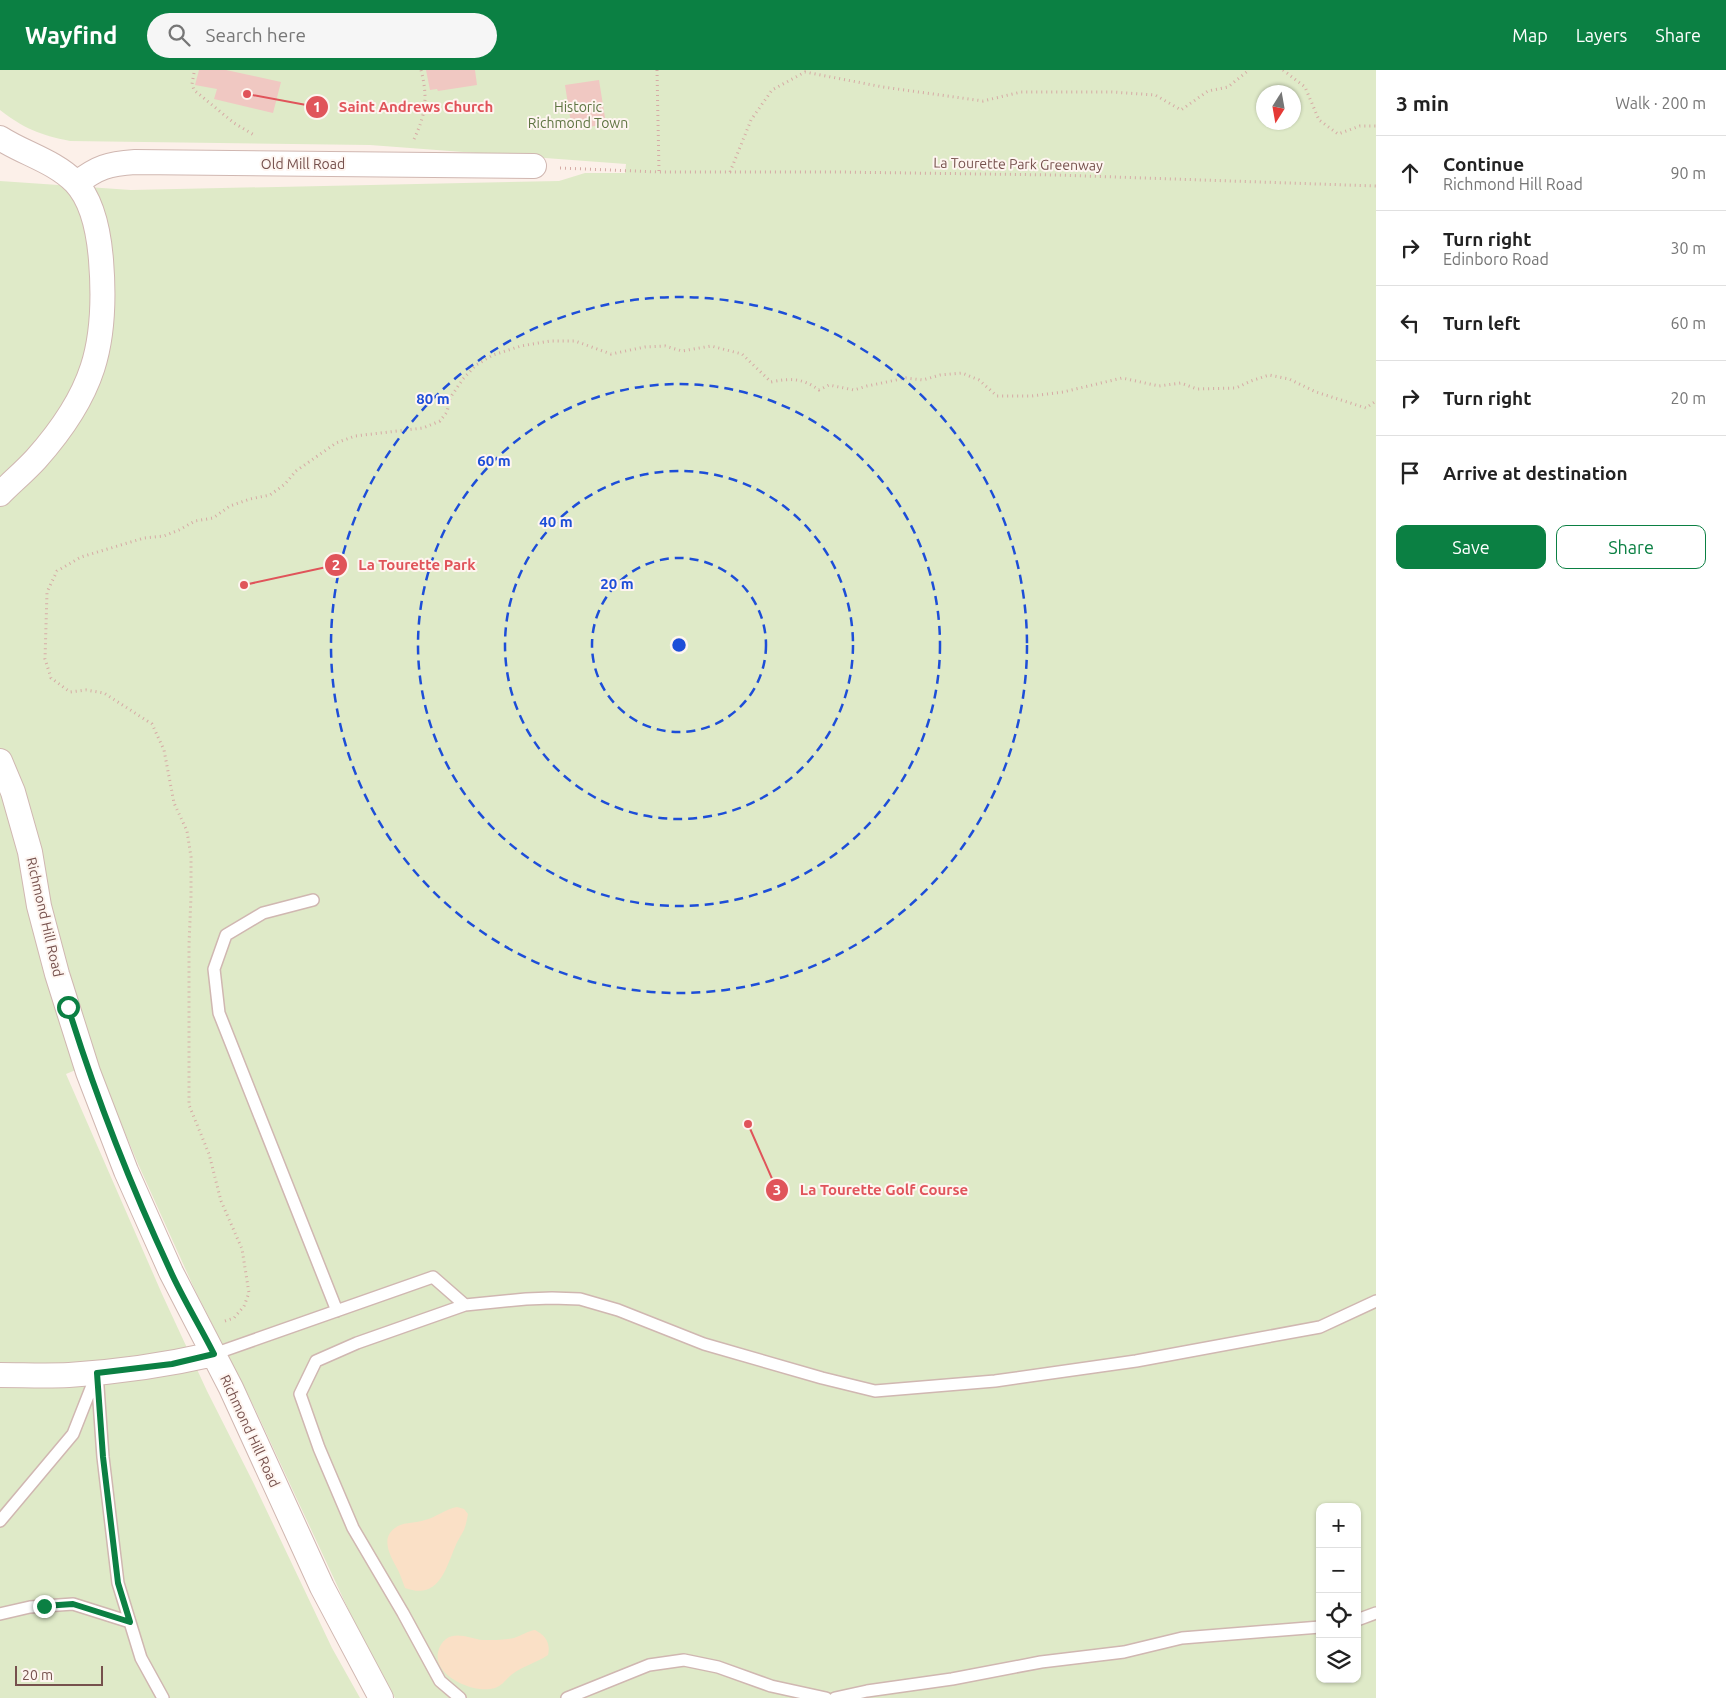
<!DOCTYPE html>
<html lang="en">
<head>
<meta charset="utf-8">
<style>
  body { margin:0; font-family:Ubuntu,sans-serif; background:#f6f6f6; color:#222 }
  .controls { position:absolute; right:15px; bottom:15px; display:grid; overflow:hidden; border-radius:10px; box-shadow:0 1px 4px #0004 }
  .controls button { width:45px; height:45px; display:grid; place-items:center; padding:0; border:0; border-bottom:1px solid #e0e0e0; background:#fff; color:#222; font:25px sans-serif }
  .compass { position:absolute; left:1256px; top:15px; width:45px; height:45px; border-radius:50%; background:#fff; box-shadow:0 1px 4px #0004; rotate:191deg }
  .scale { position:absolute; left:15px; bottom:12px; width:88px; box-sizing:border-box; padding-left:5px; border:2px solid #76514d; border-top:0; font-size:14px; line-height:18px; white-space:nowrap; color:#76514d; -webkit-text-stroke:4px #fef5f0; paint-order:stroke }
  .stop { position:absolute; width:15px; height:15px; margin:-11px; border:4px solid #0b8043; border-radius:50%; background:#fff }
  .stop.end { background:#0b8043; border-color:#fff; box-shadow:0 1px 5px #0008 }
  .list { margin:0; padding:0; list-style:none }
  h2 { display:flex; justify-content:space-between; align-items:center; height:65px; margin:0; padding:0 20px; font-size:21px }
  h2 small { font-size:16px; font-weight:400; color:#767676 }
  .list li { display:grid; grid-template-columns:32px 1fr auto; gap:15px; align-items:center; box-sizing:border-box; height:75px; padding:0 20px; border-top:1px solid #e0e0e0 }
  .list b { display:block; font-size:19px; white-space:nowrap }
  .list p { margin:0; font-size:16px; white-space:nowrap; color:#767676 }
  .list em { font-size:16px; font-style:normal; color:#767676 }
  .actions { display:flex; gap:10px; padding:15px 20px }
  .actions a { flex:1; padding:11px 0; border:1px solid #0b8043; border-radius:10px; text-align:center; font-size:18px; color:#0b8043 }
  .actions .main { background:#0b8043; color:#fff }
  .icon { flex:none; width:28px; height:28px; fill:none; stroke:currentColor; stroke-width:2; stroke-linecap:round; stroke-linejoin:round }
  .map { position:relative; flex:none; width:1376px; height:1628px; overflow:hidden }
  header { display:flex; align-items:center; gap:30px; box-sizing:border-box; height:70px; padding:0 25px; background:#0b8043; color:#fff }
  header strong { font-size:24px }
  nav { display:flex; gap:28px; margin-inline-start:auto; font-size:18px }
  .search { width:350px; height:45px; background:#f6f6f6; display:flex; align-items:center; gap:12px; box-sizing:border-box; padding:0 18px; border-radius:28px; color:#767676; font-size:19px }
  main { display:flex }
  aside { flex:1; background:#fff }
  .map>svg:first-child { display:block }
  .green { fill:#dfeac8; fill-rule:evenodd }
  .sand { fill:#fae0c6 }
  .building { fill:#f0c8c2 }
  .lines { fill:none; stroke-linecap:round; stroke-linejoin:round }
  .lane-casing { stroke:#d0b7b1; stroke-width:14 }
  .street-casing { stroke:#d0b7b1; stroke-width:26 }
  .path { stroke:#d6aaa5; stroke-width:3; stroke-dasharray:1 4; stroke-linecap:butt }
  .lane { stroke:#fff; stroke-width:11 }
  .street { stroke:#fff; stroke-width:24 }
  .route { stroke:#0b8043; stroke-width:6 }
  .ring { fill:none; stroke:#1d4ed8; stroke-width:2.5; stroke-dasharray:9 6 }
  .labels { text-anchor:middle; stroke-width:4; stroke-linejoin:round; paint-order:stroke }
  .park-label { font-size:14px; fill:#5f7542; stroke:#fef5f0 }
  .street-label { font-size:14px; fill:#76514d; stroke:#fef5f0 }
  .centre { fill:#1d4ed8; stroke:#fef5f0; stroke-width:2.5 }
  .ring-label { font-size:15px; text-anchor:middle; font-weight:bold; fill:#1d4ed8; stroke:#fef5f0; stroke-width:4; stroke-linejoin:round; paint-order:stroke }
  .leader { fill:none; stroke:#e0545a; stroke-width:2 }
  .callout-dot { fill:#e0545a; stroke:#fef5f0; stroke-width:2 }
  .mark-label { font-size:15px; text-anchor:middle; font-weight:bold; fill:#fff }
  .callout-label { font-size:15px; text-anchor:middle; font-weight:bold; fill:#e0545a; stroke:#fef5f0; stroke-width:4; stroke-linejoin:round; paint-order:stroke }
</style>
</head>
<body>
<header>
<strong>Wayfind</strong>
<div class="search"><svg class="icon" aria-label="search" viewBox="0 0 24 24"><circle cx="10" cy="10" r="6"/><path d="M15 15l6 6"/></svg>Search here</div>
<nav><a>Map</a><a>Layers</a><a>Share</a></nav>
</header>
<main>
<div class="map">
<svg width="1376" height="1628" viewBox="0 0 1376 1628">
  <rect width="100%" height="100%" fill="#fcf0e9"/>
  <path class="green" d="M 0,0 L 1376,0 L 1376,1628 L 395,1628 L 356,1556 L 256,1341 L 194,1218 L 139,1096 L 95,992 L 66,1004 L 162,1224 L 207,1321 L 254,1414 L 332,1578 L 360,1628 L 0,1628 L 0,111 L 131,120 L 559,111 L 585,103 L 625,103 L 626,94 L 370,75 L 70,71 C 40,65 23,58 0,40 ZM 1264,22 L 1294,22 L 1294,52 L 1264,52 ZM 1320,1437 L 1357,1437 L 1357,1609 L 1320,1609 Z"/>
  <path class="sand" d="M 457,1437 L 464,1439 L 468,1444 C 467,1449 466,1455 464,1460 C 461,1466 457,1471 455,1477 C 445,1501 438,1530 405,1518 C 403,1513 401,1506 398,1500 C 391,1487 378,1467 398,1456 C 406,1452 416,1453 425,1450 C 437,1447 445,1439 457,1437 Z
    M 535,1560 C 545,1565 551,1573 548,1585 C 535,1594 517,1597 506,1610 C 501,1615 498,1618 490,1619 C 471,1622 433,1605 438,1582 C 439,1577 442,1572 446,1569 C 457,1561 471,1569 483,1570 C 493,1570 504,1570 514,1568 C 521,1566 527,1561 535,1560 Z"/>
  <path class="building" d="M 199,0 L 226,0 L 281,12 L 273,43 L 214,29 L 217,19 L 195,15 Z
    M 426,0 L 475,0 L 477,15 L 438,21 L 437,19 L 430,20 Z
    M 599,10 L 606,54 L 572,60 L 565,15 Z"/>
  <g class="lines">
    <defs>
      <path id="lane" d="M 313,830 L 263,843 L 226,865 L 214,899 L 219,943 L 337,1241
        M 214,1284 L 433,1207 L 465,1235
        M 0,1451 L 73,1364 L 97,1303 L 103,1387 L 118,1513 L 141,1588 L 163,1628
        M 0,1544 L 30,1537 L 73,1534 L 130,1552
        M 1357,1550 L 1376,1543
        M 460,1628 L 440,1611 L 403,1543 L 353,1458 L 319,1378 L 300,1324 L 316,1291 L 357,1273 L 465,1235 L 526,1229 L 552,1228 L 580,1229 L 618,1240 L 704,1274 L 822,1308 L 875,1321 L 995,1311 L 1136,1291 L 1320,1257 L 1376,1231
        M 567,1628 L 649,1595 L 684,1590 L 718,1597 L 771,1616 L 826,1628
        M 835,1628 L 867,1621 L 952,1609 L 1041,1592 L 1124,1582 L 1182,1568 L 1320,1557"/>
      <path id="street" d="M 0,68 C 25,84 54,91 75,112 C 93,131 99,165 101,190 C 108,276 93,325 36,389 C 25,401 12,412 0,424
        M 77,113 C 98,97 108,94 135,92 L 534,96
        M 0,691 L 13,722 L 30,782 L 39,836 L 57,904 L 88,1002 L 126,1101 L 171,1202 L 231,1318 L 322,1517 L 381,1628
        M 0,1305 C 23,1305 46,1306 69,1305 C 118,1302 166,1295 214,1284"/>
    </defs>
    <use href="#lane" class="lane-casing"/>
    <use href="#street" class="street-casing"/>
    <path class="path" d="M 657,0 L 659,102
      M 1283,0 L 1305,17 L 1319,50 L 1338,64 L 1360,56 L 1376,56
      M 194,3 L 192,14 L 194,20 L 234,53 L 254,65
      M 414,69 C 426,44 428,27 421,0
      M 560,98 L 659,102 L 837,102 L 1057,105 L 1376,116
      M 730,102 L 751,50 L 772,20 L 805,2 L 883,17 L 983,31 L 1021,22 L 1112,22 L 1155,25 L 1181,40 L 1208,21 L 1228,17 L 1249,0
      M 225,1251 L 234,1248 L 244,1236 L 249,1223 L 242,1179 L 221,1131 L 209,1084 L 189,1035 L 189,875 L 191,826 L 191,787 L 187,761 L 174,733 L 164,680 L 152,654 L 104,623 L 86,620 L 70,622 L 51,608 L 45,589 L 47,522 L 57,501 L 81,487 L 144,468 L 164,466 L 179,460 L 195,451 L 213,448 L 230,436 L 250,429 L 270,425 L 285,414 L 296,401 L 336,373 L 355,366 L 423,358 L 440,351 L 447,342 L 450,328 L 463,309 L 476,295 L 493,285 L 521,276 L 550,271 L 575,271 L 611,284 L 645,277 L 665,276 L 682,281 L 711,276 L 742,284 L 771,312 C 790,308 803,308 819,320 L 829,315 L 854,320 L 867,316 L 906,308 L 923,310 L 940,305 L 962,303 L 979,310 L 997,326 L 1032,326 L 1063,322 L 1122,308 L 1159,316 L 1181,313 L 1197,319 L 1236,318 L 1251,311 L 1269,305 L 1289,309 L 1316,322 L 1366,338 L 1376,331"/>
    <use href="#lane" class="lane"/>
    <use href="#street" class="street"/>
  </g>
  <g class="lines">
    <path class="route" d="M 44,1536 L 73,1534 L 130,1552 L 118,1513 L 103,1387 L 97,1303 L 172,1294 L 214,1284 C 200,1256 183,1229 170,1200 C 130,1114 96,1027 68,937"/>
  </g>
  <g class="ring">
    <circle cx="679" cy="575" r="87"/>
    <circle cx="679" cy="575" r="174"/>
    <circle cx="679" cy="575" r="261"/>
    <circle cx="679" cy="575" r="348"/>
  </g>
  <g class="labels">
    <g class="park-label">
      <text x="578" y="42">Historic<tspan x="578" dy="16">Richmond Town</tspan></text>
    </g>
    <g class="street-label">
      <text x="303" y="99">Old Mill Road</text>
      <text transform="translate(1018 94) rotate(1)" y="5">La Tourette Park Greenway</text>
      <text transform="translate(45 847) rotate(77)" y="5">Richmond Hill Road</text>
      <text transform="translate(250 1361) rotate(65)" y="5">Richmond Hill Road</text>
    </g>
  </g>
  <circle cx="679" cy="575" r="8" class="centre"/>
  <g class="ring-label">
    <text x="433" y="334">80 m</text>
    <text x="494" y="396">60 m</text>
    <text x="556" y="457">40 m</text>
    <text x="617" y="519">20 m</text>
  </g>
  <path class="leader" d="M247 24L317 37M244 515L336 495M748 1054L777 1120"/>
  <g class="callout-dot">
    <circle cx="247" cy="24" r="5"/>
    <circle cx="244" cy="515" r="5"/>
    <circle cx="748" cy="1054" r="5"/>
    <circle cx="317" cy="37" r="12"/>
    <circle cx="336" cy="495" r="12"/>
    <circle cx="777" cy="1120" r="12"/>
  </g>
  <g class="mark-label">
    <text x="317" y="42">1</text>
    <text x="336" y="500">2</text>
    <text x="777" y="1125">3</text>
  </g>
  <g class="callout-label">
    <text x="416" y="42">Saint Andrews Church</text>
    <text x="417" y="500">La Tourette Park</text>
    <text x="884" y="1125">La Tourette Golf Course</text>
  </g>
</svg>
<div class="controls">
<button>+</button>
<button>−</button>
<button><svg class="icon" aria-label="locate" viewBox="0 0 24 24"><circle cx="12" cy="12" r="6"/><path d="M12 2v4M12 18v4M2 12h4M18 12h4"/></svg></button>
<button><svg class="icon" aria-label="layers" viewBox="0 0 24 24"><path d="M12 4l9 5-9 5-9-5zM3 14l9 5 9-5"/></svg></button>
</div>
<svg class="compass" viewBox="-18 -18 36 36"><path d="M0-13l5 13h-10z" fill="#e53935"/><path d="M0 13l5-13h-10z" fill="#767676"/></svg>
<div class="scale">20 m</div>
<div class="stop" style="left:68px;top:937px"></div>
<div class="stop end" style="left:44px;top:1536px"></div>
</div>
<aside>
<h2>3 min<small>Walk · 200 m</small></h2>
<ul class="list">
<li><svg class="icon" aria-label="ahead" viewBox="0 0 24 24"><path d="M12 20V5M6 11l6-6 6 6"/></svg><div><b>Continue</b><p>Richmond Hill Road</p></div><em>90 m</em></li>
<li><svg class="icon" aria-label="right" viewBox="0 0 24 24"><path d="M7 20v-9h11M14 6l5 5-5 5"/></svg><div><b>Turn right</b><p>Edinboro Road</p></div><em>30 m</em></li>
<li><svg class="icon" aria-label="left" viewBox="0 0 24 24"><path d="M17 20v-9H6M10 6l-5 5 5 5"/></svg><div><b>Turn left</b></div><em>60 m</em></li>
<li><svg class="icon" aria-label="right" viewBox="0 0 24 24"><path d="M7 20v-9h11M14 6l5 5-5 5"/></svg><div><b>Turn right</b></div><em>20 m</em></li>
<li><svg class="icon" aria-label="arrive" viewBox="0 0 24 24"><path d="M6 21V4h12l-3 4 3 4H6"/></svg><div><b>Arrive at destination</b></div></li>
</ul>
<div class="actions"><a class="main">Save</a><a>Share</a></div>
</aside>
</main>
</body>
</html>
